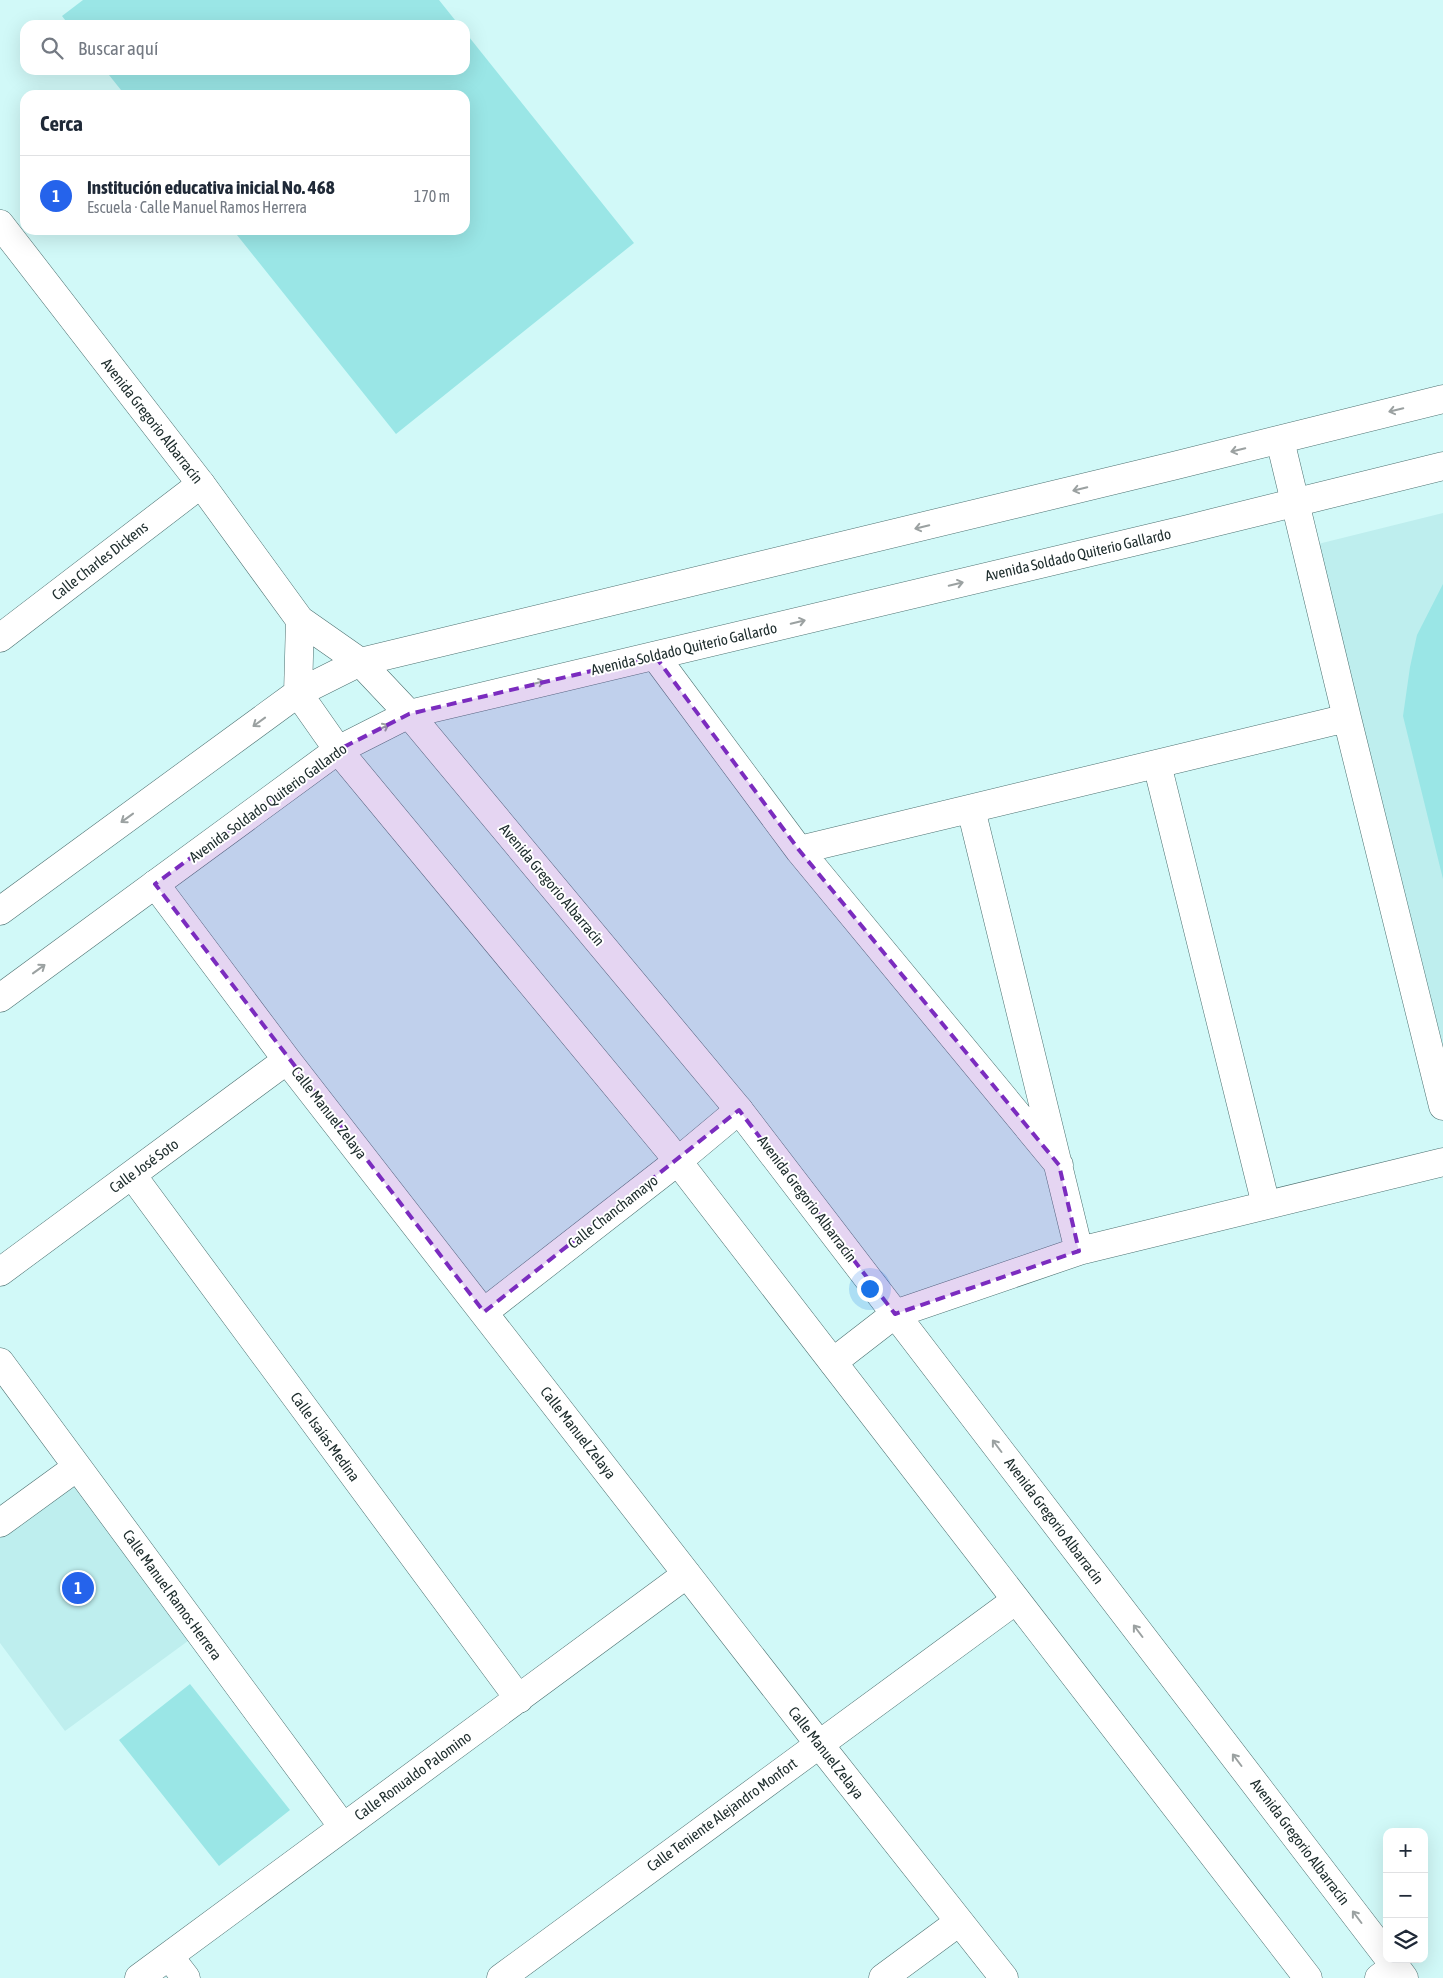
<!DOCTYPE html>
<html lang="es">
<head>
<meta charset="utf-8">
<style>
  body { margin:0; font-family:"Asap Condensed",sans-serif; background:#f2f2f3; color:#1f2937 }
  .controls { position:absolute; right:15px; bottom:15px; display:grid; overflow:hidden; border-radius:10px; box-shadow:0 5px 20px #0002 }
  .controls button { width:45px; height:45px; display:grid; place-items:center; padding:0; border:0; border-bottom:1px solid #e0e1e3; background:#fff; color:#1f2937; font:25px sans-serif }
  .you { position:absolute; left:869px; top:1288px; width:18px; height:18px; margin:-12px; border:4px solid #fff; border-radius:50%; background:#1a73e8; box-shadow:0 0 0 8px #1a73e833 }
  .badge { display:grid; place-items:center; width:32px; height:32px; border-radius:50%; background:#2563eb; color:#fff; font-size:16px; font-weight:700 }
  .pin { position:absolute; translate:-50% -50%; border:2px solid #fff; box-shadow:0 1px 5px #0006 }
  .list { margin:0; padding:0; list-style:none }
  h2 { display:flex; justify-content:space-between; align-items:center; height:65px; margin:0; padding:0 20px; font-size:21px }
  h2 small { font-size:16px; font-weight:400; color:#747a83 }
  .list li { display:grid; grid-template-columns:32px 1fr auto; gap:15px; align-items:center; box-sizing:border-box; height:80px; padding:0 20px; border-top:1px solid #e0e1e3 }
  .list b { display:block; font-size:19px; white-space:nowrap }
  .list p { margin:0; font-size:16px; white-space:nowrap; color:#747a83 }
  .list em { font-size:16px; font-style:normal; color:#747a83 }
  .icon { flex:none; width:28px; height:28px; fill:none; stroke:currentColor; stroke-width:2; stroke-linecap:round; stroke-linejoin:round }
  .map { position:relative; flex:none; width:1443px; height:1978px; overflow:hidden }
  .search { position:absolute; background:#fff; box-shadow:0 5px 20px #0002; left:20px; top:20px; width:450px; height:55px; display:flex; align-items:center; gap:12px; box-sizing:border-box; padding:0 18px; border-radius:15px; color:#747a83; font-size:19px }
  .panel { position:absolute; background:#fff; box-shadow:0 5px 20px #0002; left:20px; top:90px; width:450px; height:145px; border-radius:15px }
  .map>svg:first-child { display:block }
  .built { fill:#beeeee }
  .green { fill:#9ae6e6 }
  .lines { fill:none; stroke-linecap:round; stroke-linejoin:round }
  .street-casing { stroke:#4d7171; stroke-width:29 }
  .secondary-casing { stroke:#4d7171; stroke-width:29 }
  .street { stroke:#fff; stroke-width:28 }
  .secondary { stroke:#fff; stroke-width:28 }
  .oneway { stroke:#9ba1a1 }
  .marked { fill:#7b2cbf; fill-opacity:0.2; stroke:#7b2cbf; stroke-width:4; stroke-dasharray:10 6; stroke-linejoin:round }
  .labels { text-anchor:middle; stroke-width:4; stroke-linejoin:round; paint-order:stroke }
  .street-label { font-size:15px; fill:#202f2f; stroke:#fff }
</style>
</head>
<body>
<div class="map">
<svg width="1443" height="1978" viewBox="0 0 1443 1978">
  <rect width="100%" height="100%" fill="#d1f9f8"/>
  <path class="built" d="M 1443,513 L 1443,1046 L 1318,544 Z
    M 77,1481 L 192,1638 L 65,1731 L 0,1643 L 0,1538 Z"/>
  <path class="green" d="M 83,0 L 439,0 L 459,25 L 69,25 L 62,16 Z
    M 465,32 L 634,243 L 396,434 L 233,230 L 465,230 L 465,95 L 125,95 L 105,70 L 465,70 Z
    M 1443,584 L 1443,879 L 1403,716 L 1410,667 L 1417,635 Z
    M 190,1684 L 290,1810 L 219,1866 L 119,1740 Z"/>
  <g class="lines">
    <defs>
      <path id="street" d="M 1280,440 L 1347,718 L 1443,1106
        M 0,638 L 201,484
        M 655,656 L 799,850 L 1059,1165
        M 1157,764 L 1266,1205
        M 971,809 L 1079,1251
        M 799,850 L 1347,718
        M 155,884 L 287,1060 L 819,1744 L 1004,1978
        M 132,1175 L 519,1699
        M 0,1272 L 287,1060
        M 484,1312 L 678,1161 L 739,1110
        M 0,1362 L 343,1827
        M 833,1362 L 895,1314 L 1079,1251 L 1443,1162
        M 0,1523 L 77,1467
        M 169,1956 L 186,1978
        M 139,1978 L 687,1574
        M 501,1978 L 1016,1600
        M 883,1978 L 959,1922
        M 1379,1978 L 1395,1966"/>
      <path id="secondary" d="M 0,224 L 201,484 L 300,620 L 360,662 L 409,714 L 739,1110 L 1387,1956
        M 300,620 L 298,693 L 338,750 L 666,1146 L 1308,1978
        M 0,911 L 298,693 L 360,662 L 1173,466 L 1443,399
        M 0,998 L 338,750 L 409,714 L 1188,529 L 1443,466
        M 1390,1959 L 1404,1978"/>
    </defs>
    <use href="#street" class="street-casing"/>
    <use href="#secondary" class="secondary-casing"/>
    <use href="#street" class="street"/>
    <use href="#secondary" class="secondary"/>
  </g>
  <defs><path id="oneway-shaft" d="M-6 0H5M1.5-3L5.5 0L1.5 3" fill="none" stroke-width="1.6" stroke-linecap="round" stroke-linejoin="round" transform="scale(1.25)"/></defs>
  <g class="oneway">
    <use href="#oneway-shaft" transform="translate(1396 410) rotate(166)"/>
    <use href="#oneway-shaft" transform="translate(1238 450) rotate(166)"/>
    <use href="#oneway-shaft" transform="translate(1080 489) rotate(166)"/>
    <use href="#oneway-shaft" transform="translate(922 527) rotate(166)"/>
    <use href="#oneway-shaft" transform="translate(956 584) rotate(-13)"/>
    <use href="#oneway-shaft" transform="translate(798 622) rotate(-13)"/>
    <use href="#oneway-shaft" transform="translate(537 683) rotate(-13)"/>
    <use href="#oneway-shaft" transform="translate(259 722) rotate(144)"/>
    <use href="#oneway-shaft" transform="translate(382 728) rotate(-27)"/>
    <use href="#oneway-shaft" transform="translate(127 818) rotate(144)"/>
    <use href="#oneway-shaft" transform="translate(39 969) rotate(-36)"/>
    <use href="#oneway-shaft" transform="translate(997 1446) rotate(-127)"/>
    <use href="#oneway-shaft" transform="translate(1138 1631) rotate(-127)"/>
    <use href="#oneway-shaft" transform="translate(1237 1760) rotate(-127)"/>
    <use href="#oneway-shaft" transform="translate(1357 1917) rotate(-127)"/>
  </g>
  <path class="marked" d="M 655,656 L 799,850 L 1059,1165 L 1079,1251 L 895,1314 L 739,1110 L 484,1312 L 155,884 L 338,750 L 409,714 Z"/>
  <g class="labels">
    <g class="street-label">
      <text transform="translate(152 421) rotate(52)" y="5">Avenida Gregorio Albarracín</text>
      <text transform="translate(1078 555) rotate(-13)" y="5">Avenida Soldado Quiterio Gallardo</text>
      <text transform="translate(100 561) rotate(-38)" y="5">Calle Charles Dickens</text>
      <text transform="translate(684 649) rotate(-13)" y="5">Avenida Soldado Quiterio Gallardo</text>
      <text transform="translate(268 803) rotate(-36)" y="5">Avenida Soldado Quiterio Gallardo</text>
      <text transform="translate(552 885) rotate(50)" y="5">Avenida Gregorio Albarracín</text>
      <text transform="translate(329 1113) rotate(52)" y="5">Calle Manuel Zelaya</text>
      <text transform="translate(144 1166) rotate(-36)" y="5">Calle José Soto</text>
      <text transform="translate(807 1199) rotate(53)" y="5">Avenida Gregorio Albarracín</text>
      <text transform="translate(613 1212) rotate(-38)" y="5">Calle Chanchamayo</text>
      <text transform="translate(578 1433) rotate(52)" y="5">Calle Manuel Zelaya</text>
      <text transform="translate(325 1437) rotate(54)" y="5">Calle Isaías Medina</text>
      <text transform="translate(1054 1521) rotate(53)" y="5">Avenida Gregorio Albarracín</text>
      <text transform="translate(172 1595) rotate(54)" y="5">Calle Manuel Ramos Herrera</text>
      <text transform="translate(826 1753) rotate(52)" y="5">Calle Manuel Zelaya</text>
      <text transform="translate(413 1776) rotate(-36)" y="5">Calle Ronualdo Palomino</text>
      <text transform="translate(722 1815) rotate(-36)" y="5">Calle Teniente Alejandro Monfort</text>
      <text transform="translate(1300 1842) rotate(53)" y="5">Avenida Gregorio Albarracín</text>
    </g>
  </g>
</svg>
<div class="controls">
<button>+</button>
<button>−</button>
<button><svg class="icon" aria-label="layers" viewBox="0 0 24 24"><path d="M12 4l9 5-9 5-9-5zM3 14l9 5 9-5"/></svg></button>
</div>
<div class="you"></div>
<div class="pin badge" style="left:78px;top:1588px">1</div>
<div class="search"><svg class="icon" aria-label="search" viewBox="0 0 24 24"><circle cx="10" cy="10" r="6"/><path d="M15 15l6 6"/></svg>Buscar aquí</div>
<section class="panel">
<h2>Cerca<small></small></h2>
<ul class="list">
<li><span class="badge">1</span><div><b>Institución educativa inicial No. 468</b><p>Escuela · Calle Manuel Ramos Herrera</p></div><em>170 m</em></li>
</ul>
</section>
</div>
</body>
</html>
